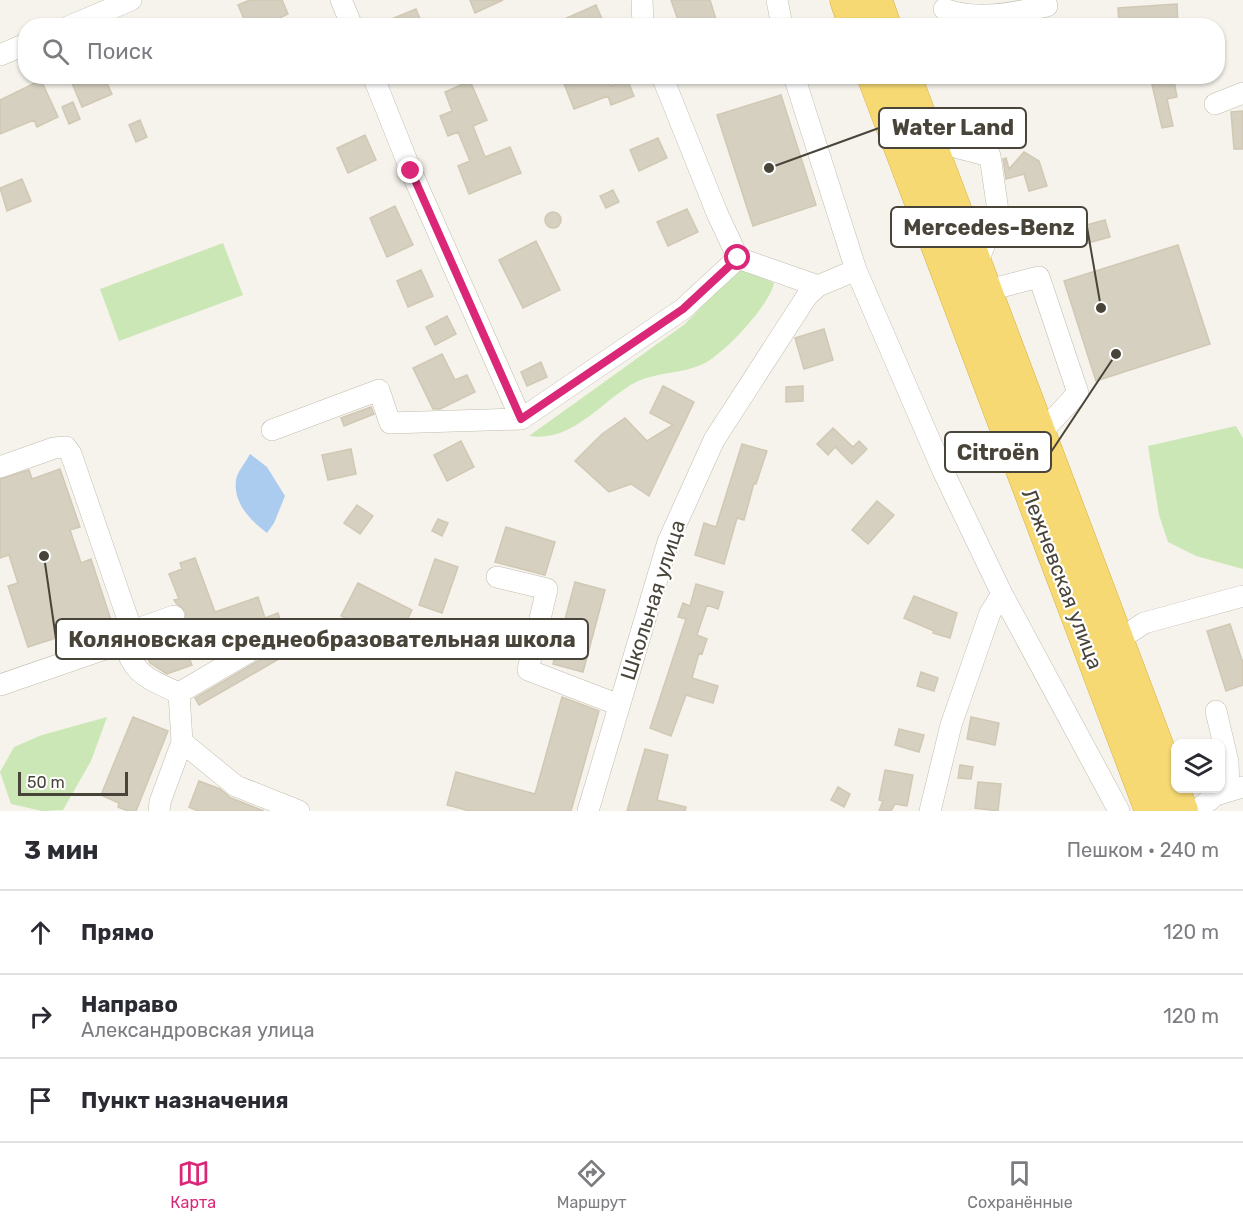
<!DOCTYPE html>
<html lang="ru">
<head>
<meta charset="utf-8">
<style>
  body { margin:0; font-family:Rubik,sans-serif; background:#f2f2f3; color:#2b2b33 }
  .controls { position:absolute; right:18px; bottom:18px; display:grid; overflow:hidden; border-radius:12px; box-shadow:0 2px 4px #0004 }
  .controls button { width:54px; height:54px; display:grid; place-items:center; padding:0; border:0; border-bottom:2px solid #e1e1e2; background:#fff; color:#2b2b33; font:30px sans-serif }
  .scale { position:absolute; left:18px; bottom:15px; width:110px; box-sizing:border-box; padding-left:6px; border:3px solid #494439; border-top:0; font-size:16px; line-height:21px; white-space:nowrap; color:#494439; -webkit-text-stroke:4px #fff; paint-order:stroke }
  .stop { position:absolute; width:18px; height:18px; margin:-14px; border:4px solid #db2777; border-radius:50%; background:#fff }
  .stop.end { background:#db2777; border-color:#fff; box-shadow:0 2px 6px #0008 }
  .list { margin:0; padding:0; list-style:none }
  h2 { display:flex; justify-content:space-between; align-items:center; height:78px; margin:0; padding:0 24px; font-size:26px }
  h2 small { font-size:20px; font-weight:400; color:#7c7c81 }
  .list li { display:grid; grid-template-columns:39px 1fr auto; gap:18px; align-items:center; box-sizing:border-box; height:84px; padding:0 24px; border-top:2px solid #e1e1e2 }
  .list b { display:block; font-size:22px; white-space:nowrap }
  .list p { margin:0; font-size:20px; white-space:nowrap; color:#7c7c81 }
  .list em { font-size:20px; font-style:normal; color:#7c7c81 }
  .icon { flex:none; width:33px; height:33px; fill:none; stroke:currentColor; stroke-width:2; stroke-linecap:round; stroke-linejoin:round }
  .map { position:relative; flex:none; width:1243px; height:811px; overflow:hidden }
  .search { position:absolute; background:#fff; box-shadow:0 2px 4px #0004; left:18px; right:18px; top:18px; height:66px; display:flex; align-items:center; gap:15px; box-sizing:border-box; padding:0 21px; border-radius:24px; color:#7c7c81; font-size:22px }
  .sheet { height:330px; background:#fff }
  nav { display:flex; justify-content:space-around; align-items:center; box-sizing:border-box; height:84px; border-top:2px solid #e1e1e2; background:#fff; font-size:16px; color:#7c7c81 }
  nav a { display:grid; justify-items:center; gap:3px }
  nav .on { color:#db2777 }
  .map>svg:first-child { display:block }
  .green { fill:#cce7b6 }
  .water { fill:#abccee }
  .building { fill:#d6d0c1; stroke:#d1c8b4; stroke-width:1.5 }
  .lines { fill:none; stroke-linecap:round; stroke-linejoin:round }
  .minor-casing { stroke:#c0bcae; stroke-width:22 }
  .highway-casing { stroke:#d7b043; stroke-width:33 }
  .minor { stroke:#fff; stroke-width:21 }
  .highway { stroke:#f7d974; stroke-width:32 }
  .route { stroke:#db2777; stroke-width:8 }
  .labels { text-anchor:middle; stroke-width:4.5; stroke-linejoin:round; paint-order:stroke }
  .street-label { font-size:21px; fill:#494439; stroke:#fff }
  .leader { fill:none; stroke:#494439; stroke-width:2 }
  .callout-dot { fill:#494439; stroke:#fff; stroke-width:2 }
  .callout { fill:#fff; stroke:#494439; stroke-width:2 }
  .callout-label { font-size:22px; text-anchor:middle; font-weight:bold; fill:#494439 }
</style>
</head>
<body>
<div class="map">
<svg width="1243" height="811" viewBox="0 0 1243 811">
  <rect width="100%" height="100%" fill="#f5f3eb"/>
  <path class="green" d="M 223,243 L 243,295 L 119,341 L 100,289 Z
    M 739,268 L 774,283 C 770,305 723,355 703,364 C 682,374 656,372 636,382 C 602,400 573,443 529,436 L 685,324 Z
    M 1236,426 L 1243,438 L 1243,569 L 1196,556 L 1168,542 L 1159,515 L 1148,446 Z
    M 107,717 L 91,761 L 63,810 L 42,811 L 11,804 L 0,772 L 14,747 L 42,735 Z"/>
  <path class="water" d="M 250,454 L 267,467 L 285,496 L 274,523 L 267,533 C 250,520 233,503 236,480 C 237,472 246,462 250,454 Z"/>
  <path class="building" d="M 250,0 L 282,0 L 288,14 L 263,26 L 247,26 L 238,5 Z
    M 470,0 L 503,0 L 475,13 Z
    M 671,0 L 710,0 L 718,26 L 680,26 Z
    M 1177,4 L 1178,26 L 1119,26 L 1118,8 Z
    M 596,5 L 605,26 L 549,26 Z
    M 416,9 L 423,26 L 377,26 L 377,25 Z
    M 69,76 L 104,76 L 112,94 L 82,107 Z
    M 561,76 L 607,76 L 611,86 L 627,79 L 634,96 L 611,105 L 608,96 L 574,109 Z
    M 1150,76 L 1173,76 L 1177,97 L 1167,99 L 1173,126 L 1162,128 Z
    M 41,80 L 58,117 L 37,127 L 34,120 L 0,134 L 0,100 Z
    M 470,81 L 487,120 L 473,126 L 485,157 L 510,147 L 521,173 L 469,194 L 458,166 L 470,161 L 458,132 L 448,136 L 440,116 L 452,111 L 445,92 Z
    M 781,95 L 816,205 L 753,226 L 717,115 Z
    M 73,102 L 80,119 L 69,124 L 62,107 Z
    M 1243,111 L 1243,149 L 1234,149 L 1231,112 Z
    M 140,120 L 147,137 L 136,142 L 129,125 Z
    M 365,135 L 376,160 L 348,173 L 337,148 Z
    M 658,138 L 667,158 L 639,171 L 630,150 Z
    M 1024,152 L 1039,161 L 1047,186 L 1029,191 L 1024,174 L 1006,179 L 1003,159 L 1006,158 L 1009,169 Z
    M 22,179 L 31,201 L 7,211 L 0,188 Z
    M 613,190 L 619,202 L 606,208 L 600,196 Z
    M 395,206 L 413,245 L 387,257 L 370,218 Z
    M 687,209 L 698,232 L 668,246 L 657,222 Z
    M545 220a8 8 0 1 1 16 0a8 8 0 1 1-16 0Z
    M 1105,220 L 1110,237 L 1084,244 L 1079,227 Z
    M 536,241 L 560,290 L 523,308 L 499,260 Z
    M 1178,245 L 1210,344 L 1096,381 L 1064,281 Z
    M 421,270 L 433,296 L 408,307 L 397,281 Z
    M 447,316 L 456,334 L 435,345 L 426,327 Z
    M 824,329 L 833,360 L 804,369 L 795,338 Z
    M 442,354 L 455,380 L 467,375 L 475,392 L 440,409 L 433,409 L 413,368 Z
    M 541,362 L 547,377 L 527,386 L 521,372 Z
    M 663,386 L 694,402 L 649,496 L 631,484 L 609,492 L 575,461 L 602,434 L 625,418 L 647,441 L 673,425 L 650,413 Z
    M 803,386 L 803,401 L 786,402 L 786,387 Z
    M 371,407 L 374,414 L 344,426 L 341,418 Z
    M 833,428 L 853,447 L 859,441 L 867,449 L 852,464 L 835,447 L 828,455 L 817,444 Z
    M 461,441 L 474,467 L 447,481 L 434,455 Z
    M 742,444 L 767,451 L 756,484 L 754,483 L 744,520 L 737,518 L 724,564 L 695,555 L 704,523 L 716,527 Z
    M 351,449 L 356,474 L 328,480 L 322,455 Z
    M 60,469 L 80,527 L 70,530 L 81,563 L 91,559 L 111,620 L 85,629 L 89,641 L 60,651 L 56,638 L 28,647 L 8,586 L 18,583 L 9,555 L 0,558 L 0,479 L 29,470 L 32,479 Z
    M 877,501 L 894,515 L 868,544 L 852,530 Z
    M 357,505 L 373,516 L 360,534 L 344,523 Z
    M 438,519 L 448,523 L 442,536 L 432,531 Z
    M 506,527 L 555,542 L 545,575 L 495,562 Z
    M 195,558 L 215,612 L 258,597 L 265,618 L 278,613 L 282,625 L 270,625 L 247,638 L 189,658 L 192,665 L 167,674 L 150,663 L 140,642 L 184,624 L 186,612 L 176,603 L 174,600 L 179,599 L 169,574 L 182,569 L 180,563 Z
    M 435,559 L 458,567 L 442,613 L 419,605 Z
    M 575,582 L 605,590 L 583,672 L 553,664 Z
    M 358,583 L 412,610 L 396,643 L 341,616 Z
    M 696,584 L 723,592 L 718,609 L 707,605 L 697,635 L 707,639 L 702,654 L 699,653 L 692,678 L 718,686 L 713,703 L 686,695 L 671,736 L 650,728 L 686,619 L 678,617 L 683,603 L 690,606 Z
    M 914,596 L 957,613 L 950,638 L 933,633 L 934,631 L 904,618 Z
    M 1230,624 L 1243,663 L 1243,685 L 1226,691 L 1207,631 Z
    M 299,633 L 305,644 L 199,705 L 195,698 L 282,647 L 288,639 Z
    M 921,672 L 938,678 L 934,691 L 917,686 Z
    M 562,697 L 599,711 L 571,811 L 470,811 L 447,805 L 456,772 L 535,794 Z
    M 133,717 L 168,731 L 136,811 L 128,811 L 118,807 L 119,803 L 101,795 Z
    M 971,717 L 999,723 L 995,745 L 967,739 Z
    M 899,729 L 924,735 L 919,752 L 895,745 Z
    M 645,749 L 668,755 L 657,800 L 686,807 L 685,811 L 627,811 Z
    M 960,765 L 973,767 L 971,779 L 958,778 Z
    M 885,770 L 913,775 L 907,806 L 895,804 L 891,811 L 879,811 L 883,801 L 879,800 Z
    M 199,781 L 220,789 L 231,798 L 264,811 L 198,811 L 189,807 Z
    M 978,782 L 1001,784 L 998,811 L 975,808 Z
    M 838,787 L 850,794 L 844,807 L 831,800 Z"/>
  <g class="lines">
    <defs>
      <path id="minor" d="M 341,0 L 352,26
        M 642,0 L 643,26
        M 777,0 L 782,26
        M 944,9 C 976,21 1013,13 1047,6 L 1045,0
        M 70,26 L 131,0
        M 0,55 L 26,44
        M 373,76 L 411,171 L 521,419
        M 662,76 L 717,213 L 738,258
        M 794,76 L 856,270 L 943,471 L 1002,594 L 1119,811
        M 1215,104 L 1243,93
        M 929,140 L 990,156 L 998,211 L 976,266
        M 985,291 L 1039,277 L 1078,393 L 1039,435
        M 272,430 L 379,390 L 390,423 L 521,419 L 683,309 L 738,258 L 818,286
        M 0,467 L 54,448 L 66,447 L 71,454 L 132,631
        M 497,577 L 547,589 L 528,670 L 619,705
        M 1117,641 L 1144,623 L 1243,596
        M 125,642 C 131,674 152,681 179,693 L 182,742
        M 0,685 L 125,642 L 132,631 L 174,616
        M 179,693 L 276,636
        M 1216,711 L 1228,762 L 1229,791
        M 159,811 L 160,802 L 182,742 L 236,786 L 299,811
        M 588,811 L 668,542 L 714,440 L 807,296 L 818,286 L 856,270
        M 930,811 L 951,725 L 990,613 L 1002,594
        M 1196,811 L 1216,795 L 1242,787"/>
      <path id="highway" d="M 846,0 L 855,26
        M 876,0 L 885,26
        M 873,76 L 1151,811
        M 905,76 L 1182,811"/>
    </defs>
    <use href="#minor" class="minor-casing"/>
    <use href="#highway" class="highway-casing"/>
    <use href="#minor" class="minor"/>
    <use href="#highway" class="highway"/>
  </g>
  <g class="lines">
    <path class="route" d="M 411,171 L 521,419 L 683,309 L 738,258"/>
  </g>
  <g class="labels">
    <g class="street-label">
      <text transform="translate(1062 579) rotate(69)" y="7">Лежневская улица</text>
      <text transform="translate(653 600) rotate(-72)" y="7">Школьная улица</text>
    </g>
  </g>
  <path class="leader" d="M769 168L879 128M1101 308L1087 227M1116 354L1051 452M44 556L56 639"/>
  <g class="callout-dot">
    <circle cx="769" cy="168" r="6"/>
    <circle cx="1101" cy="308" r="6"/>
    <circle cx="1116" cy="354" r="6"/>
    <circle cx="44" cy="556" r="6"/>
  </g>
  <g class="callout">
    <rect x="879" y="108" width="147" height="40" rx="6"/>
    <rect x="891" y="207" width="196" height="40" rx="6"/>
    <rect x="945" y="432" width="106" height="40" rx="6"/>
    <rect x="56" y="619" width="532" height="40" rx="6"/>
  </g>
  <g class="callout-label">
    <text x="953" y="135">Water Land</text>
    <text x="989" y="235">Mercedes-Benz</text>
    <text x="998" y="460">Citroën</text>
    <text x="322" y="647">Коляновская среднеобразовательная школа</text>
  </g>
</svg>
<div class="controls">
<button><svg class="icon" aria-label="layers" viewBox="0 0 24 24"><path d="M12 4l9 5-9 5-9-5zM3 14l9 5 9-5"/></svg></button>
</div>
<div class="scale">50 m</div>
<div class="stop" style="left:738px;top:258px"></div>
<div class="stop end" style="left:411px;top:171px"></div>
<div class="search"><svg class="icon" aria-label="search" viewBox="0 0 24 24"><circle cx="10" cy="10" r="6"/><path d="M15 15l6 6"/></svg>Поиск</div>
</div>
<section class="sheet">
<h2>3 мин<small>Пешком · 240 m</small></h2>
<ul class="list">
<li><svg class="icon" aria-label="ahead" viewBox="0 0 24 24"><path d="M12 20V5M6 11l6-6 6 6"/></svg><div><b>Прямо</b></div><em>120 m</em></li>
<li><svg class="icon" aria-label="right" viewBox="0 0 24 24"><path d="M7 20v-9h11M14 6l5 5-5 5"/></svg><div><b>Направо</b><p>Александровская улица</p></div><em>120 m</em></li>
<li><svg class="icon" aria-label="arrive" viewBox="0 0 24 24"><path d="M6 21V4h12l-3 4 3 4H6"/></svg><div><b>Пункт назначения</b></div></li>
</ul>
</section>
<nav>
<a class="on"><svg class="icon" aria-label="map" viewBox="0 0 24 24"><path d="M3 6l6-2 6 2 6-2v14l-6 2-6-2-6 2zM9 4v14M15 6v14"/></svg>Карта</a>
<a><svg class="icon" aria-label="directions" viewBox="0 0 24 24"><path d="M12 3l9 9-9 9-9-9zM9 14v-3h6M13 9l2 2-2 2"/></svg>Маршрут</a>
<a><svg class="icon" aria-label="saved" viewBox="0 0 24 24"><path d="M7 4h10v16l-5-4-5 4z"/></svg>Сохранённые</a>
</nav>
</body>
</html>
